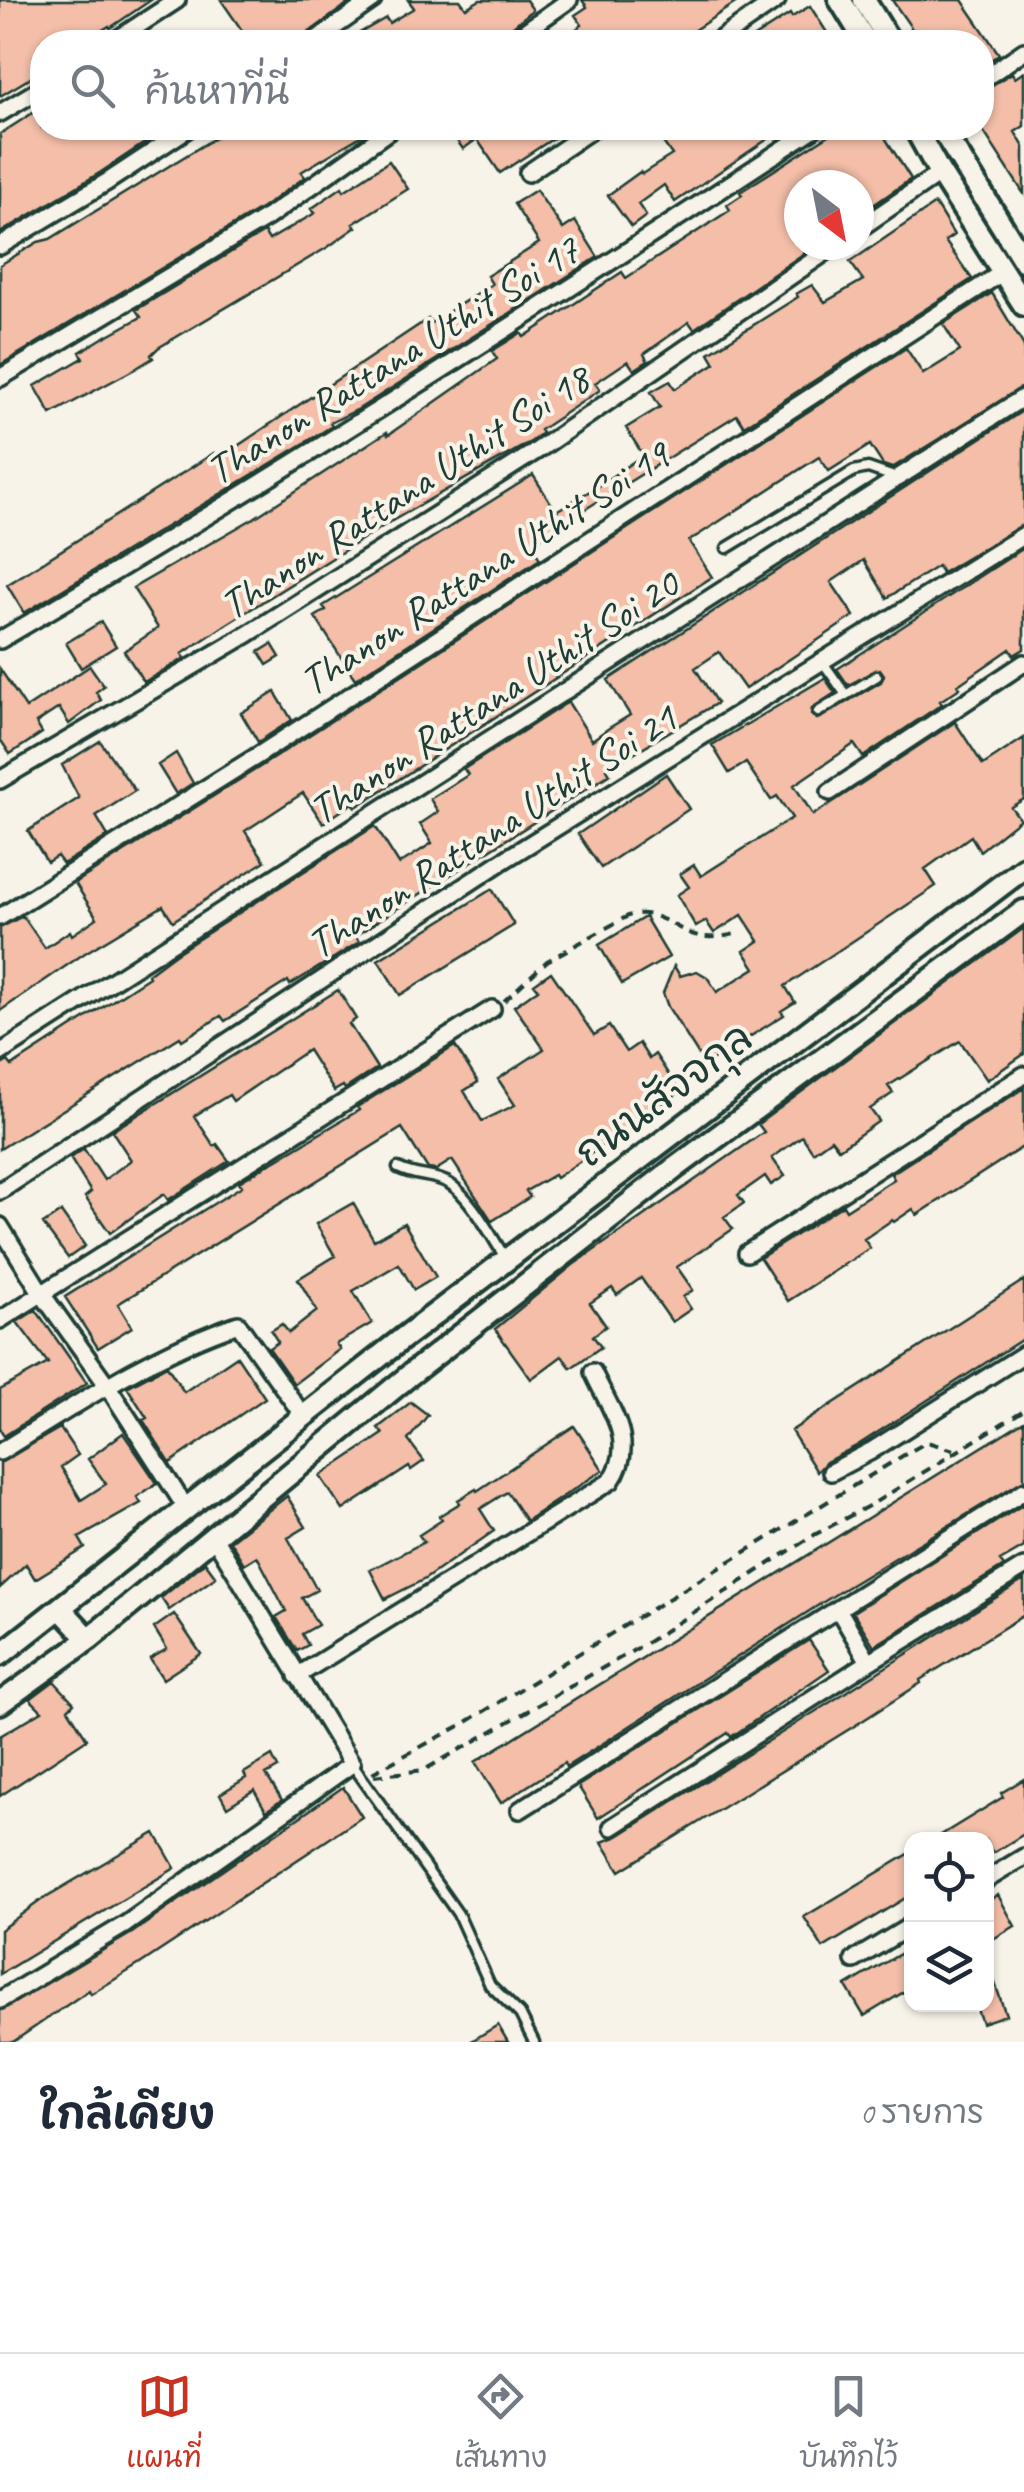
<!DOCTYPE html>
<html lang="th">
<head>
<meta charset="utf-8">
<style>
  body { margin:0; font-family:Caveat,"Playpen Sans Thai",sans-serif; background:#f2f2f3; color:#1f2937 }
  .controls { position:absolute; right:30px; bottom:30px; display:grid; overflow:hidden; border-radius:20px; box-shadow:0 2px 8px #0004 }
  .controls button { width:90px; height:90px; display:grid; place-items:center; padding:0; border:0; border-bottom:2px solid #e0e1e3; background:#fff; color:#1f2937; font:50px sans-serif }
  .compass { position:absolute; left:784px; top:170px; width:90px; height:90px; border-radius:50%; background:#fff; box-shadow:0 2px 8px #0004; rotate:148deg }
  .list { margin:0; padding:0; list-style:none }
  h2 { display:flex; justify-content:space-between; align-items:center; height:130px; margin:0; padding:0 40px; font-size:42px }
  h2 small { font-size:32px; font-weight:400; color:#747a83 }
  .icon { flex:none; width:55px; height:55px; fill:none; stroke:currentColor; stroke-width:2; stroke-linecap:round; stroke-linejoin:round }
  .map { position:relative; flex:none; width:1024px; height:2042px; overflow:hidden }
  .search { position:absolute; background:#fff; box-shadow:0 2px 8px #0004; left:30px; right:30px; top:30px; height:110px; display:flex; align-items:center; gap:25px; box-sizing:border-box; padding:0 35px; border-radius:40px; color:#747a83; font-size:38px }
  .sheet { height:310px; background:#fff }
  nav { display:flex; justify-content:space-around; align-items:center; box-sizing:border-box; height:140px; border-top:2px solid #e0e1e3; background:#fff; font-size:28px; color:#747a83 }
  nav a { display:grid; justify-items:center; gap:5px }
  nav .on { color:#c8321e }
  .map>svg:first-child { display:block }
  .building { fill:#f4bea8; stroke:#1f3d34; stroke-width:2.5 }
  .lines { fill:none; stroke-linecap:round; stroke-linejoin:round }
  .service-casing { stroke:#1f3d34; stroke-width:15 }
  .minor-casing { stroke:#1f3d34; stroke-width:22 }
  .tertiary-casing { stroke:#1f3d34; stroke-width:28 }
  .path { stroke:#1f3d34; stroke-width:4; stroke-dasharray:10 8; stroke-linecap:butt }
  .service { stroke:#f7f3e8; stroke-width:8 }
  .minor { stroke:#f7f3e8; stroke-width:15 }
  .tertiary { stroke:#f7f3e8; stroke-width:20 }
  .labels { text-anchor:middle; stroke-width:8; stroke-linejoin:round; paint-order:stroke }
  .street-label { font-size:42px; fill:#1f3d34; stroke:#f7f3e8 }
</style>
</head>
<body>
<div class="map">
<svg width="1024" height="2042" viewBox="0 0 1024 2042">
  <rect width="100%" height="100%" fill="#f7f3e8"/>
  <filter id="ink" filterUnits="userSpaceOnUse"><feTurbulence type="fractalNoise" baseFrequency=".01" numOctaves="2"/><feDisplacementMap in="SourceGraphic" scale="20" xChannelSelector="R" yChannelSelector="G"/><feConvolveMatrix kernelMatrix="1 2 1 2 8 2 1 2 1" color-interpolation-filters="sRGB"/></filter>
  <g filter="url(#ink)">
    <path class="building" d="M 0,0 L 151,0 L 110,28 L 109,26 L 88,39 L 83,30 L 63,42 L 42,42 L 42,71 L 0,96 Z
      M 221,0 L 353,0 L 296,42 L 250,42 Z
      M 408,0 L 460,0 L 466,8 L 480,0 L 526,0 L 533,10 L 503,34 L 499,42 L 364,42 L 358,34 L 386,18 L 389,23 L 414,8 Z
      M 582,0 L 740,0 L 676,42 L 558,42 L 582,25 L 575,15 L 587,7 Z
      M 892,0 L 962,0 L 999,54 L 982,67 L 982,42 L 921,42 Z
      M 810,6 L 833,42 L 746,42 L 790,14 L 792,17 Z
      M 1024,72 L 1024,126 L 1015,132 L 1024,147 L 1024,194 L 982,129 L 982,91 L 1012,73 L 1015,78 Z
      M 42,107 L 42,128 L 167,128 L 101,172 L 0,233 L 0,134 Z
      M 231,128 L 374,128 L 301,172 L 305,177 L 262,208 L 0,365 L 0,265 L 38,242 L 50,239 Z
      M 448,128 L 569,128 L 500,173 L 477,139 L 463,149 Z
      M 653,128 L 784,128 L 675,202 L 664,185 L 638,204 L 646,216 L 631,227 L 608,195 L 640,172 L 642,174 L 672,155 Z
      M 840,128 L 879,128 L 911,179 L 859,215 L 859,185 L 799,185 L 799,245 L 816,245 L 694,329 L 689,322 L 644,354 L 648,361 L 634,370 L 628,361 L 595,383 L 600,390 L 540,430 L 542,433 L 532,441 L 385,525 L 227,624 L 182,654 L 185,658 L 144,682 L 124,651 L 158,628 L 133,588 L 254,518 L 387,432 L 388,435 L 497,359 L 492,351 L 521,333 L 524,337 L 622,272 L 626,278 L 730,210 L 727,205 L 742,195 L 740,192 Z
      M 389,161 L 408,189 L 353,224 L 356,227 L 328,247 L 158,348 L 151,355 L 153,358 L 135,369 L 51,414 L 35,386 L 83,358 L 80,352 L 101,339 L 141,317 L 136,310 L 264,232 L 269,240 L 315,213 L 311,209 L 342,187 L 344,191 Z
      M 536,190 L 563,229 L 575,221 L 598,257 L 357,410 L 330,423 L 332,426 L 303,444 L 24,613 L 7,585 L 214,453 L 218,459 L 428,319 L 431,323 L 492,284 L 487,276 L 539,243 L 514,204 Z
      M 935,204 L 954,235 L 945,241 L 972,279 L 744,426 L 737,415 L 571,518 L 531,544 L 540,559 L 355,679 L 315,617 L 326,610 L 323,606 L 533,475 L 556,511 L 595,488 L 643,455 L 626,428 L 660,407 L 651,392 L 670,381 L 675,389 L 715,363 L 709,353 L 798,297 L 796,294 L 812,285 L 825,302 L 863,280 L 850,262 Z
      M 992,293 L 1024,346 L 1024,386 L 892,468 L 883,465 L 870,445 L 829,471 L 819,457 L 689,541 L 712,577 L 356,807 L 353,803 L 323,823 L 303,793 L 245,831 L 265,861 L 173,921 L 163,906 L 85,953 L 0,1011 L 0,928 L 23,916 L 45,948 L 70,931 L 72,935 L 97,918 L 75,883 L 263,765 L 906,348 L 923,374 L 960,351 L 943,324 Z
      M 1024,410 L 1024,524 L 942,573 L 938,566 L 887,598 L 864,560 L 831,582 L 854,616 L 745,689 L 719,652 L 695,668 L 717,703 L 607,769 L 610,774 L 376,922 L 356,936 L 359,942 L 329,961 L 290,985 L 288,981 L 225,1021 L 221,1016 L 182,1040 L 180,1037 L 0,1149 L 0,1066 L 8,1061 L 12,1066 L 149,977 L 148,974 L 175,954 L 375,826 L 399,864 L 412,856 L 432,843 L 420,824 L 438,812 L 430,799 L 468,775 L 464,769 L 568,702 L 592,740 L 609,728 L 630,715 L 608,680 Z
      M 1024,548 L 1024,649 L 1014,655 L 1010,649 L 958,685 L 960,688 L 940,701 L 942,704 L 863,757 L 854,744 L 794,785 L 813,815 L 955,722 L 983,765 L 1024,738 L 1024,799 L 1011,807 L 1020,819 L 980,851 L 971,836 L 925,869 L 936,886 L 785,986 L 795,1002 L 781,1011 L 784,1015 L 705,1065 L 668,1007 L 663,993 L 674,966 L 680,976 L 697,971 L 707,977 L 717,992 L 755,968 L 744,951 L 759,941 L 742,915 L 714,933 L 706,921 L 696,927 L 677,895 L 689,887 L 680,874 L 694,865 L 701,876 L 792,818 L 777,796 L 771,800 L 746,763 L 729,773 L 712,745 L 825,678 L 835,693 L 812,708 L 811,715 L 817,719 L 881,682 L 884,675 L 880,669 L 848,685 L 837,669 Z
      M 101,622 L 116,646 L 81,668 L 66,643 Z
      M 272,644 L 280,657 L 267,665 L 259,652 Z
      M 90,666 L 104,686 L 96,692 L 101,700 L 69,724 L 59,708 L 36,723 L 42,733 L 10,754 L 0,739 L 0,669 L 26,708 Z
      M 275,692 L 292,720 L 258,742 L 241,713 Z
      M 100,741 L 135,791 L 96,816 L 108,836 L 63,864 L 57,856 L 47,862 L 28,831 L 79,798 L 62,765 Z
      M 176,753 L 193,783 L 176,794 L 158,765 Z
      M 666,774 L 689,809 L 601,868 L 578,834 Z
      M 492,889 L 514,925 L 400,995 L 378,960 Z
      M 645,917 L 669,957 L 622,984 L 599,945 Z
      M 1024,928 L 1024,1054 L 987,1080 L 960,1041 L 888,1086 L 893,1093 L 870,1109 L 879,1121 L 839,1149 L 831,1139 L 813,1152 L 802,1136 L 772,1158 L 785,1176 L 771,1185 L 765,1176 L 738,1195 L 744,1203 L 724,1217 L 733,1229 L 677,1267 L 693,1290 L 683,1297 L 691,1309 L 672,1322 L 641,1278 L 617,1295 L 612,1288 L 590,1303 L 606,1326 L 593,1336 L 601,1347 L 571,1368 L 562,1356 L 531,1379 L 495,1329 L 573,1265 L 764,1132 L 758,1124 Z
      M 551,972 L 594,1035 L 609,1026 L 626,1052 L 639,1043 L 649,1059 L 655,1054 L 680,1092 L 556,1178 L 554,1175 L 526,1191 L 530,1197 L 492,1221 L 452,1160 L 436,1170 L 428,1169 L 402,1128 L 118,1304 L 132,1327 L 98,1348 L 65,1297 L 242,1186 L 239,1182 L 359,1110 L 357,1107 L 455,1046 L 478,1082 L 464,1091 L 482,1121 L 515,1105 L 498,1079 L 544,1049 L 514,1006 L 538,989 L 534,984 Z
      M 338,990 L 356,1019 L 349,1024 L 377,1068 L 345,1089 L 343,1086 L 334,1091 L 308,1050 L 233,1101 L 229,1095 L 194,1116 L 214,1146 L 217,1144 L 229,1161 L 168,1200 L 164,1194 L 110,1233 L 85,1197 L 91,1192 L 70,1158 L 84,1149 L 104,1180 L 131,1160 L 112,1131 Z
      M 1024,1088 L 1024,1146 L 917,1215 L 913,1209 L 894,1222 L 892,1220 L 864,1239 L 870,1248 L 788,1301 L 760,1258 L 843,1205 L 846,1210 L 894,1179 L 891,1174 Z
      M 353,1203 L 374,1240 L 404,1223 L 436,1277 L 414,1290 L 399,1264 L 353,1291 L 372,1323 L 336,1344 L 340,1349 L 294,1384 L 269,1348 L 278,1342 L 271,1331 L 282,1324 L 289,1333 L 317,1311 L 298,1279 L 335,1256 L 316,1224 Z
      M 61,1212 L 85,1246 L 68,1258 L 43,1224 Z
      M 1024,1280 L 1024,1338 L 858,1445 L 826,1462 L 817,1472 L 791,1431 Z
      M 36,1310 L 87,1383 L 4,1436 L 0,1430 L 0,1390 L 48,1363 L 17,1322 Z
      M 237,1356 L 265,1398 L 170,1463 L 143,1420 L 147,1418 L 127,1387 L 167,1366 L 184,1392 Z
      M 411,1402 L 428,1415 L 408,1440 L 424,1461 L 411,1470 L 409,1467 L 343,1510 L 320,1476 L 383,1434 L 378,1428 Z
      M 1024,1421 L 1024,1480 L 839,1592 L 566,1767 L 564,1763 L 501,1803 L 475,1762 Z
      M 574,1426 L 603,1470 L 526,1521 L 507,1492 L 480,1509 L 494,1531 L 425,1579 L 385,1599 L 370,1570 L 424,1542 L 419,1535 L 442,1520 L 439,1516 L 460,1503 L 458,1500 L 476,1489 L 477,1491 Z
      M 60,1428 L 78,1455 L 61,1467 L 81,1500 L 106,1484 L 88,1459 L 123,1433 L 157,1483 L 137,1497 L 141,1503 L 79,1538 L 85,1548 L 35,1579 L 26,1564 L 0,1588 L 0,1463 Z
      M 287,1496 L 306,1527 L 288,1538 L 317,1590 L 302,1598 L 318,1625 L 302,1634 L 308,1645 L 297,1651 L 276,1617 L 286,1611 L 257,1556 L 244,1564 L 230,1541 Z
      M 1024,1504 L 1024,1547 L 1000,1561 L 1004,1566 L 874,1646 L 853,1612 Z
      M 205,1562 L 216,1577 L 169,1610 L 161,1598 Z
      M 1024,1580 L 1024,1615 L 920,1680 L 921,1683 L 856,1725 L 620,1871 L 602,1842 L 618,1836 Z
      M 174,1614 L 201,1654 L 163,1679 L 150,1659 L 167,1649 L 154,1628 Z
      M 809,1640 L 829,1670 L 731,1737 L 728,1733 L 598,1818 L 578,1786 Z
      M 54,1681 L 74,1703 L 68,1709 L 87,1739 L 0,1796 L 0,1736 L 42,1711 L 30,1699 Z
      M 272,1756 L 278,1768 L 266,1775 L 282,1800 L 266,1811 L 254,1790 L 227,1807 L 220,1794 L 246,1778 L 244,1773 Z
      M 1024,1779 L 1024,1834 L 993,1853 L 986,1840 L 933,1840 L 1003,1797 L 1001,1793 Z
      M 343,1787 L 362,1817 L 140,1964 L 91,1994 L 89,1990 L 13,2042 L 0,2042 L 0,2011 L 132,1933 Z
      M 155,1833 L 175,1868 L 0,1974 L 0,1930 L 44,1898 Z
      M 912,1852 L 912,1894 L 823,1948 L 804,1917 Z
      M 998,1895 L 1015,1926 L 986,1943 L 986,1902 Z
      M 912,1947 L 912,1987 L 864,2016 L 846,1986 Z
      M 989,1966 L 1006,2015 L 982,2023 L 975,2004 L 986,2004 Z
      M 498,2025 L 508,2042 L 470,2042 Z"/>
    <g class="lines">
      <defs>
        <path id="service" d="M 727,548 L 854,471 L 868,468 L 897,478
          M 822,661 L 846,695
          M 818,712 L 877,676
          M 398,1168 C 416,1177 428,1174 444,1181 C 466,1189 491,1235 504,1256
          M 352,1764 L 458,1914 L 490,1985 L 520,2014 L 534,2042"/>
        <path id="minor" d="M 113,42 L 177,0
          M 313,42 L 373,0
          M 510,42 L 569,0
          M 716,42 L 777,0
          M 982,80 L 1024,51
          M 0,113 L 42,88
          M 528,173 L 594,128
          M 859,229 L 940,173
          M 0,246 L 107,182 L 189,128
          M 0,378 L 268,217 L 393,128
          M 0,640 C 277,478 547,305 815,128
          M 0,780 L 248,634 L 538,450 L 836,245
          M 830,792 L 1024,663
          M 0,917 L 257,756 L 1003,272
          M 0,1053 L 1024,397
          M 0,1191 L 501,862 L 1024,535
          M 0,1226 L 42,1294 L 107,1385 L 186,1508
          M 747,1253 L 1024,1075
          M 0,1320 L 492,1009
          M 0,1452 C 77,1404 152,1353 238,1324 L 304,1417
          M 831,1472 L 871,1451 L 1024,1354
          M 838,1609 L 869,1662
          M 297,1676 L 611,1481 C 638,1442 610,1410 593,1372
          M 520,1810 L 1024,1491
          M 612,1827 L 869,1662 L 1024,1567
          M 986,1880 L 1024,1857
          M 854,1960 L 912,1925
          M 0,2000 L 126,1924 L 352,1764 L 214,1537"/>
        <path id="tertiary" d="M 840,0 L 866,42
          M 864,0 L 890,42
          M 915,128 L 940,173 L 1024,305
          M 941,128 L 1024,261
          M 61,1609 L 89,1639
          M 0,1655 L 402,1339 L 1024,868
          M 0,1703 L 89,1639 L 411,1374 L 675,1168 L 1024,911"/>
      </defs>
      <use href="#service" class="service-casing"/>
      <use href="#minor" class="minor-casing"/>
      <use href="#tertiary" class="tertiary-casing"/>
      <path class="path" d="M 504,1001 L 547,961 L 628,916 C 657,907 672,929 698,936 C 711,939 727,936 740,933
        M 372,1773 L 465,1723 L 904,1455 L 927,1442 L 954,1450
        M 374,1776 L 424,1770 L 643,1645 L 814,1535 L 874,1503 L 1024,1410"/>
      <use href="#service" class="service"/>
      <use href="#minor" class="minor"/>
      <use href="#tertiary" class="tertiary"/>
    </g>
  </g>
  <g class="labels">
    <g class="street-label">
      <text transform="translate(392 359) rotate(-32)" y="15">Thanon Rattana Uthit Soi 17</text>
      <text transform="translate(404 491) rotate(-33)" y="15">Thanon Rattana Uthit Soi 18</text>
      <text transform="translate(484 567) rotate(-33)" y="15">Thanon Rattana Uthit Soi 19</text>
      <text transform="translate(493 696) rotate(-33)" y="15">Thanon Rattana Uthit Soi 20</text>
      <text transform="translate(491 830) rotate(-33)" y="15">Thanon Rattana Uthit Soi 21</text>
      <text transform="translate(663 1094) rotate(-37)" y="15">ถนนสัจจกุล</text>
    </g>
  </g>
</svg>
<div class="controls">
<button><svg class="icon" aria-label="locate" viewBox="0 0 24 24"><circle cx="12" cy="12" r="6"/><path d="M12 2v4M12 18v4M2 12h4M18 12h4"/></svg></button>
<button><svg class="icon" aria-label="layers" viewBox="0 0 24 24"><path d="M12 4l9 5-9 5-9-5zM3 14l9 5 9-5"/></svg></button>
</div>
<svg class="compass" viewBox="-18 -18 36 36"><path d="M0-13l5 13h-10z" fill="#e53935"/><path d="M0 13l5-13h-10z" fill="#747a83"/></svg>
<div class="search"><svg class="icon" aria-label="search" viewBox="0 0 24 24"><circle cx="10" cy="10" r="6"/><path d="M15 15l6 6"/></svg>ค้นหาที่นี่</div>
</div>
<section class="sheet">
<h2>ใกล้เคียง<small>0 รายการ</small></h2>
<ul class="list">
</ul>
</section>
<nav>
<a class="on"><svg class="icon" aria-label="map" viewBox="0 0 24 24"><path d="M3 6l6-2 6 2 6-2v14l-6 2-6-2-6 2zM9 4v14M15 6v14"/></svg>แผนที่</a>
<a><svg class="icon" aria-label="directions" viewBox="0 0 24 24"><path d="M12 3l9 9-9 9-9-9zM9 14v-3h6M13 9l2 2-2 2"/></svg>เส้นทาง</a>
<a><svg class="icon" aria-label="saved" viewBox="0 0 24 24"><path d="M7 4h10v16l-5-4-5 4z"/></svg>บันทึกไว้</a>
</nav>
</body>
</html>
